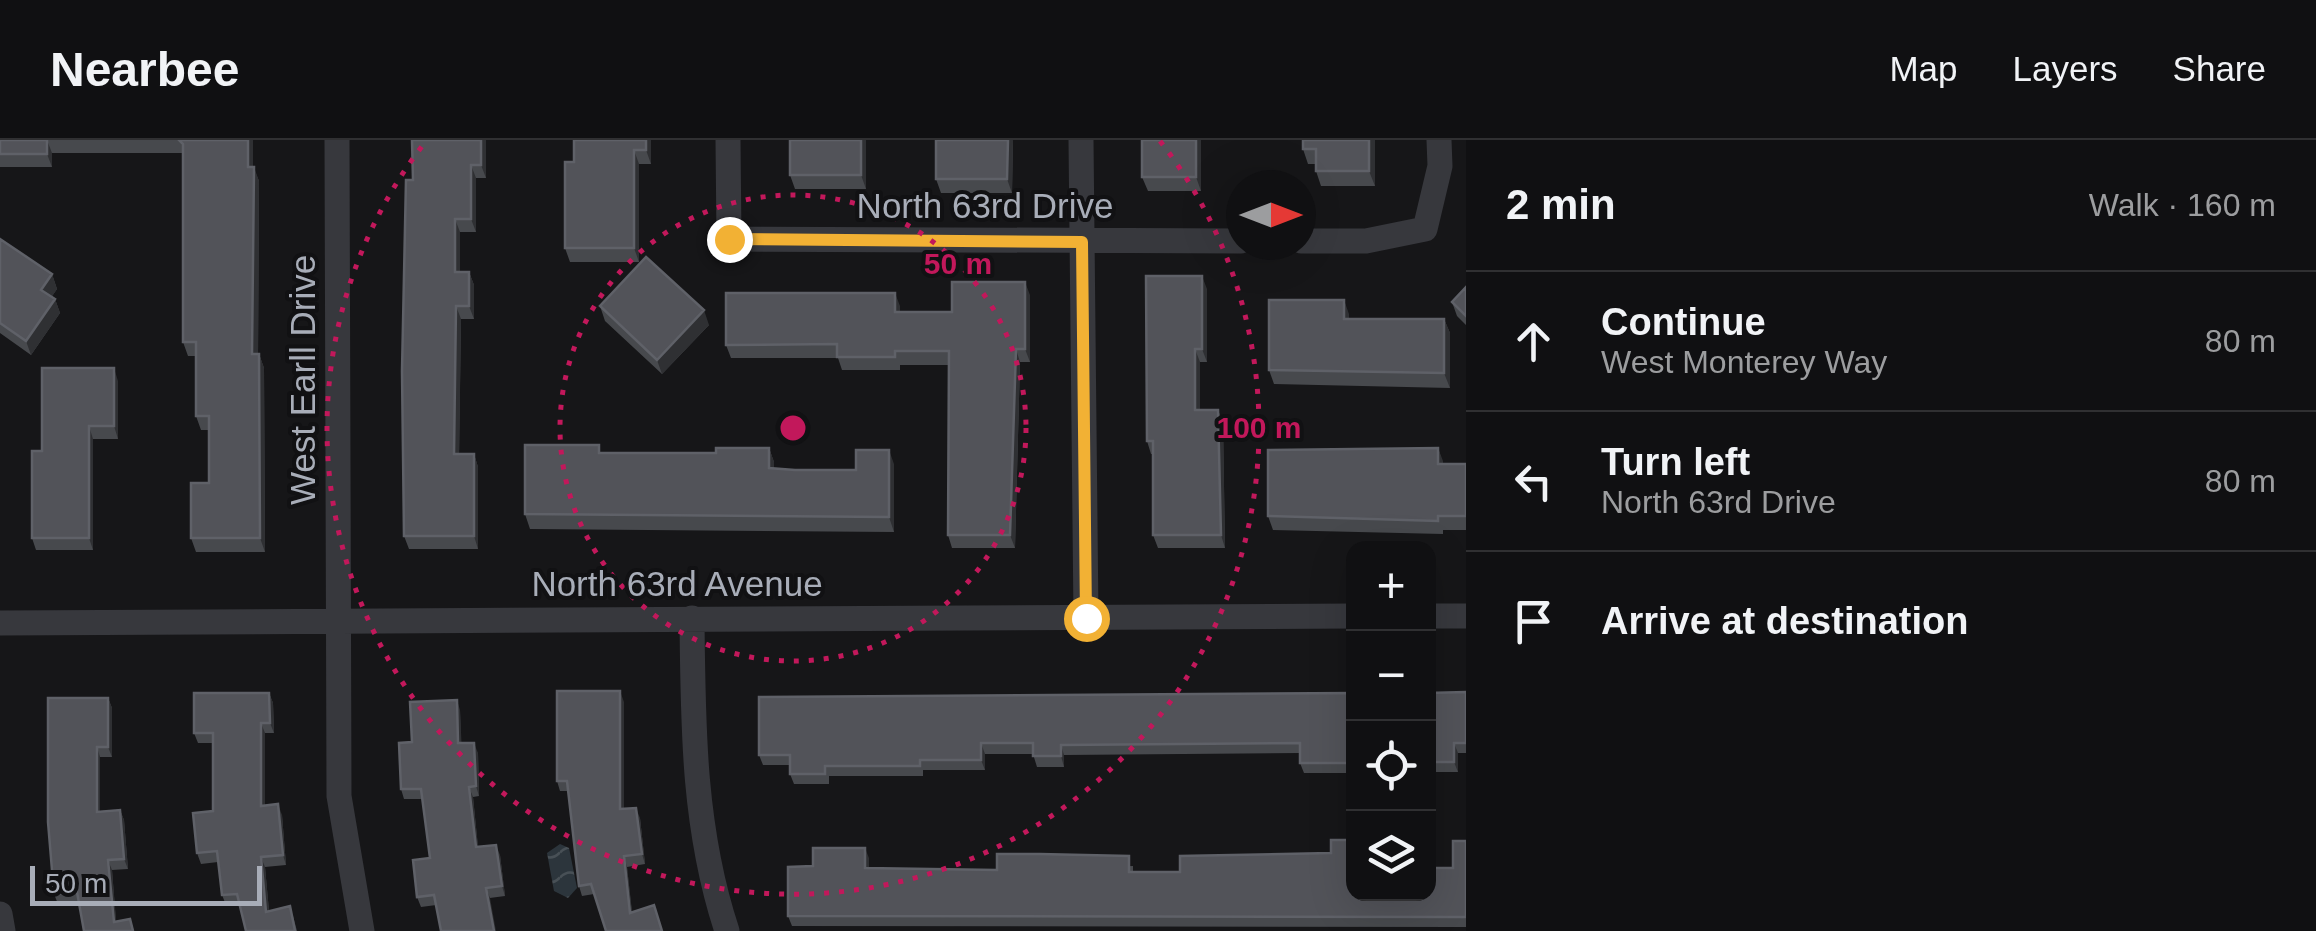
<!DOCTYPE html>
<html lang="en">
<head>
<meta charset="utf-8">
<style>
  body { margin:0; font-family:Helvetica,sans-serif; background:#19191b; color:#f1f3f6 }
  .controls { position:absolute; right:30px; bottom:30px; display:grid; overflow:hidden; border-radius:20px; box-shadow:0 10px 40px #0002 }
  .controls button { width:90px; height:90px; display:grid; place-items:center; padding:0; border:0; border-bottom:2px solid #303032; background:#101012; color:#f1f3f6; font:50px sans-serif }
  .compass { position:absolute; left:1226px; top:30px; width:90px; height:90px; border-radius:50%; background:#101012; box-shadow:0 10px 40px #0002; rotate:90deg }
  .scale { position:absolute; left:30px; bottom:25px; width:232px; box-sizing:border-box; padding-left:10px; border:5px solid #a8adb8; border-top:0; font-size:28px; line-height:35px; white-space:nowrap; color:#a8adb8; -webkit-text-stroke:8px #111113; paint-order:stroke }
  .stop { position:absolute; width:30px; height:30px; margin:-22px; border:8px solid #f2b134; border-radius:50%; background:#fff }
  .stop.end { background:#f2b134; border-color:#fff; box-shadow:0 2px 10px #0008 }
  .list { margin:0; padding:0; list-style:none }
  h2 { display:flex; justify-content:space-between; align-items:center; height:130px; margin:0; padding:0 40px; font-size:42px }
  h2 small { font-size:32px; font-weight:400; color:#9c9d9f }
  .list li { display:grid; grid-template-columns:65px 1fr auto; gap:30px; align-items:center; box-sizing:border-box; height:140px; padding:0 40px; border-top:2px solid #303032 }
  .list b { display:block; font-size:38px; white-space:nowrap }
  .list p { margin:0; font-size:32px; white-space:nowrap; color:#9c9d9f }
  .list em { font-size:32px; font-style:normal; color:#9c9d9f }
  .icon { flex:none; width:55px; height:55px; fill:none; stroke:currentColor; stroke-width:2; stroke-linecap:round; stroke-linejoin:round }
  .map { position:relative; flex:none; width:1466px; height:791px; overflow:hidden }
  header { display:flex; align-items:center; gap:60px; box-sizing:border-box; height:140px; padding:0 50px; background:#101012; border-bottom:2px solid #303032 }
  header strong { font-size:48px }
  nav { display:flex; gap:55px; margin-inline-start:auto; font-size:35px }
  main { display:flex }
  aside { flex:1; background:#101012 }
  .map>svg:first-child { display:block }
  .water { fill:url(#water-waves) }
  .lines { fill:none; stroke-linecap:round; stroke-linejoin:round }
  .street { stroke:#37383d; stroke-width:25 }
  .wall { fill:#47494d }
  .shaded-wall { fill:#2f3033 }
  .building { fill:#525359; stroke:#5f6168; stroke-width:2.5 }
  .route { stroke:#f2b134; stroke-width:12 }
  .ring { fill:none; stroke:#c2185b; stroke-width:5; stroke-dasharray:5 10 }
  .labels { text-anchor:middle; stroke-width:8; stroke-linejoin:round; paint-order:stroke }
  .street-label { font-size:35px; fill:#a8adb8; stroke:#111113 }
  .centre { fill:#c2185b; stroke:#111113; stroke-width:5 }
  .ring-label { font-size:30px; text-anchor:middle; font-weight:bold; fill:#c2185b; stroke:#111113; stroke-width:8; stroke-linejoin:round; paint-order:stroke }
</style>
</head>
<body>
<header>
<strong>Nearbee</strong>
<nav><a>Map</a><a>Layers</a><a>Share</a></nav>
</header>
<main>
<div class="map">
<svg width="1466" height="791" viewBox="0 0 1466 791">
  <defs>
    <pattern id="water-waves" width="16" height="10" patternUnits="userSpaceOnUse" patternTransform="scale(2.5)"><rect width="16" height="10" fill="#2c353c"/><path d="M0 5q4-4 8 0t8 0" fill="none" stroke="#485056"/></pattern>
  </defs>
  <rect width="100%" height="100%" fill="#161618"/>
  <path class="water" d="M 560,704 L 569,708 L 577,748 L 568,758 L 554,751 L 547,713 Z"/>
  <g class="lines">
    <path class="street" d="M 337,0 L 339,656 L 362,791
      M 728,0 L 729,99 L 1241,101
      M 1081,0 L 1086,478
      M 1301,101 L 1366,101 L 1425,89 L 1440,26 L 1439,0
      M 1428,476 L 1466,476
      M 692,478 C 693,585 693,688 727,791
      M 0,483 L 1354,476
      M 0,774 L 3,791"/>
  </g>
  <path class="wall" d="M 0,0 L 253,0 L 253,27 L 259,41 L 258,214 L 259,214 L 264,228 L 265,412 L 196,412 L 191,398 L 209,343 L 209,290 L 201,290 L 196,276 L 196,216 L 188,216 L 183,202 L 183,13 L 52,13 L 52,27 L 0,27 Z
    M 486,0 L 486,38 L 476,38 L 476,92 L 460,92 L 460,132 L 469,132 L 474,145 L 474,179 L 461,179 L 459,314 L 474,314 L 478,327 L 478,409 L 409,409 L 404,396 L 413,40 Z
    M 651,0 L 651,24 L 639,24 L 639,122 L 570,122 L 565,108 L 574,22 Z
    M 866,0 L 866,49 L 795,49 L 790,35 Z
    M 936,0 L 1013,0 L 1012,53 L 941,53 L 936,39 Z
    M 1201,0 L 1201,51 L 1148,51 L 1142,37 Z
    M 1375,0 L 1375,46 L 1321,46 L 1316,31 L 1316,24 L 1308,24 L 1303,9 Z
    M 0,99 L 52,134 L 57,149 L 52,156 L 55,159 L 60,173 L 31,215 L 0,193 Z
    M 1466,147 L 1466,185 L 1457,176 L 1452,162 Z
    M 1207,149 L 1207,222 L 1200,222 L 1200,270 L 1218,270 L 1223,283 L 1225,408 L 1158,408 L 1153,395 L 1153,314 L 1151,314 L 1147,301 Z
    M 1030,155 L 1030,222 L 1020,222 L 1015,408 L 952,408 L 948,395 L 949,225 L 900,225 L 900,230 L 842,230 L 838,218 L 731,218 L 726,205 L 900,166 L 900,172 L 952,172 Z
    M 1344,160 L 1349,179 L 1444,179 L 1450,193 L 1450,248 L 1274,244 L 1269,230 Z
    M 600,166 L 709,185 L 662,234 L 605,181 Z
    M 118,241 L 118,299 L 93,299 L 93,410 L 36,410 L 32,398 L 42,311 Z
    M 769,308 L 774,322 L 774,329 L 856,330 L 894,324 L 894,392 L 530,389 L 525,374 L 602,313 L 716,313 Z
    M 1438,308 L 1443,324 L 1466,324 L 1466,390 L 1443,390 L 1443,394 L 1273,390 L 1268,376 Z
    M 1466,552 L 1466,613 L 1458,613 L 1458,632 L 1428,632 L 1428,553 Z
    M 269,553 L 273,563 L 274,593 L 265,593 L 265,666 L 282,675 L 286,725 L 265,727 L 269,771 L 293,776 L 297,791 L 246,791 L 239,764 L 226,765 L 222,755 L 218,722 L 201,724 L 197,713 L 213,671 L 213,603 L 198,603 L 194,593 Z
    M 1354,553 L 1354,633 L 1304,633 L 1300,623 L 1300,613 L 1064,615 L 1064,627 L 1037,627 L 1033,614 L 985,614 L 985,630 L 923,630 L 923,636 L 829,636 L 829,644 L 794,644 L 790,634 L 790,625 L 763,625 L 759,615 Z
    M 108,558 L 112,568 L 112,617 L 100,617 L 100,671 L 120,670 L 124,680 L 128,729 L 112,730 L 116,782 L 130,779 L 134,791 L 84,791 L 79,763 L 58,764 L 54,754 Z
    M 624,562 L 624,669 L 640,678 L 645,724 L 627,727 L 632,772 L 663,791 L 594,754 L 582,756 L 579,746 L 568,651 L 560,651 L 557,641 Z
    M 460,570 L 461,603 L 478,613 L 479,656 L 473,657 L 478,707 L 500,715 L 505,756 L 421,767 L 417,757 L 430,718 L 422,659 L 404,659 L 401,649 L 412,602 Z
    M 1466,701 L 1466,787 L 792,786 L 788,776 L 813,726 L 869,718 L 869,728 L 997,730 L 1133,726 L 1133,732 L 1354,754 L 1453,728 Z"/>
  <path class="shaded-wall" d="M 47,0 L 52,13 L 52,27 L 47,14 Z
    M 248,0 L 253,0 L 253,41 L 248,27 Z
    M 481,0 L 486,0 L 486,38 L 481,25 Z
    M 646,0 L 651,0 L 651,24 L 646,10 Z
    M 861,0 L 866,0 L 866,49 L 861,35 Z
    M 1008,0 L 1013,0 L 1012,53 L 1007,39 Z
    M 1196,0 L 1201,0 L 1201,51 L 1196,37 Z
    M 1369,0 L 1375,0 L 1375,46 L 1369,31 Z
    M 634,10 L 639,24 L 639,122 L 634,108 Z
    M 471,25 L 476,38 L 476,92 L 471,79 Z
    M 254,27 L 259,41 L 258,228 L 252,214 Z
    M 455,79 L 460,92 L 460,145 L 455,132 Z
    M 469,132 L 474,145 L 474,179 L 469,166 Z
    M 52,134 L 57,149 L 47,164 L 41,150 Z
    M 1202,136 L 1207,149 L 1207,222 L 1202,209 Z
    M 1025,142 L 1030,155 L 1030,222 L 1025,209 Z
    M 895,153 L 900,166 L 900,185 L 895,172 Z
    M 55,159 L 60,173 L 31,215 L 26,201 Z
    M 1344,160 L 1349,174 L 1349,193 L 1344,179 Z
    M 456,166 L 461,179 L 459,327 L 454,314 Z
    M 704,170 L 709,185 L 662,234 L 657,220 Z
    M 1444,179 L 1450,193 L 1450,248 L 1444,233 Z
    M 1016,209 L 1020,222 L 1015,408 L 1010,395 Z
    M 1195,209 L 1200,222 L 1200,283 L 1195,270 Z
    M 259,214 L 264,228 L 265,412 L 260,398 Z
    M 114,228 L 118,241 L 118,299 L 114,286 Z
    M 1218,270 L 1223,283 L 1225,408 L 1221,395 Z
    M 89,286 L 93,299 L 93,410 L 89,398 Z
    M 769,308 L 774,322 L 774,343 L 769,328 Z
    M 1438,308 L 1443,321 L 1443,337 L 1438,324 Z
    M 889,310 L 894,324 L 894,392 L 889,377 Z
    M 474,314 L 478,327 L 478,409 L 474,396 Z
    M 620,551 L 624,562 L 624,679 L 620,669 Z
    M 269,553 L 273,563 L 274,593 L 270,583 Z
    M 108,558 L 112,568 L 112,617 L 108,607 Z
    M 457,560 L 460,570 L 462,614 L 458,603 Z
    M 261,583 L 265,593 L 265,676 L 261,666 Z
    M 474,603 L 478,613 L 479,656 L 476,646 Z
    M 981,603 L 985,614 L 985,630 L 981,620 Z
    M 1454,603 L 1458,613 L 1458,632 L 1454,622 Z
    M 1061,605 L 1064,615 L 1064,627 L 1061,616 Z
    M 97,607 L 100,617 L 100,682 L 97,672 Z
    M 469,647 L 473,657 L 479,717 L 476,707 Z
    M 278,664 L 282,675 L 286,725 L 283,715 Z
    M 636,668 L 640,678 L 645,724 L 642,714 Z
    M 120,670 L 124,680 L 128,729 L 124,719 Z
    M 496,705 L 500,715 L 505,756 L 502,746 Z
    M 865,708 L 869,718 L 869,738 L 865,728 Z
    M 624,716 L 627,727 L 633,783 L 630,773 Z
    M 261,717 L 265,727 L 270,782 L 266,772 Z
    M 108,720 L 112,730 L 117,791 L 114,782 Z
    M 486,748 L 490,758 L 496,791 L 494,791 Z"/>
  <path class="building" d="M 0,0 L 47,0 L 47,14 L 0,14 Z
    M 179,0 L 248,0 L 248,27 L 254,27 L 252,214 L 259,214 L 260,398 L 191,398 L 191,343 L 209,343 L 209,276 L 196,276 L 196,202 L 183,202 L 183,4 Z
    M 412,0 L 481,0 L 481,25 L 471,25 L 471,79 L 455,79 L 455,132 L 469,132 L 469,166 L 456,166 L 454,314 L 474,314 L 474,396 L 404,396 L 402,231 L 406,40 L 413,40 Z
    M 574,0 L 646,0 L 646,10 L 634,10 L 634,108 L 565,108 L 565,22 L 574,22 Z
    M 790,0 L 861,0 L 861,35 L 790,35 Z
    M 936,0 L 1008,0 L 1007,39 L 936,39 Z
    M 1142,0 L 1196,0 L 1196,37 L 1142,37 Z
    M 1303,0 L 1369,0 L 1369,31 L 1316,31 L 1316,9 L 1303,9 Z
    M 0,99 L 52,134 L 41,150 L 55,159 L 26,201 L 0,183 Z
    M 646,117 L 704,170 L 657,220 L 600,166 Z
    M 1146,136 L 1202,136 L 1202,209 L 1195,209 L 1195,270 L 1218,270 L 1221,395 L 1153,395 L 1153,301 L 1147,301 Z
    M 952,142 L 1025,142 L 1025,209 L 1016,209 L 1010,395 L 948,395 L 949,211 L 895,211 L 895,217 L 837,217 L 837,204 L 726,205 L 726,153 L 895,153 L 895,172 L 952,172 Z
    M 1466,147 L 1466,176 L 1452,162 Z
    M 1269,160 L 1344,160 L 1344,179 L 1444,179 L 1444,233 L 1269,230 Z
    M 42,228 L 114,228 L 114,286 L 89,286 L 89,398 L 32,398 L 32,311 L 42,311 Z
    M 525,305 L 599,305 L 599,313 L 716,313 L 716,308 L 769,308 L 769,328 L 795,330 L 856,330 L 856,310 L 889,310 L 889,377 L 525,374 Z
    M 1438,308 L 1438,324 L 1466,324 L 1466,376 L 1438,376 L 1438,381 L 1268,376 L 1268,310 Z
    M 557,551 L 620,551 L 620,669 L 636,668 L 642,714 L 624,716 L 630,773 L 654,765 L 662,791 L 606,791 L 591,744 L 579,746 L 567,641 L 557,641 Z
    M 1466,552 L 1466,603 L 1454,603 L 1454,622 L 1428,622 L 1428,553 Z
    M 194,553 L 269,553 L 270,583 L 261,583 L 261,666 L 278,664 L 283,715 L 261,717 L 266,772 L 290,766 L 295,791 L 246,791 L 237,754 L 222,755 L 217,711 L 197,713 L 193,673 L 213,671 L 213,593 L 194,593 Z
    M 1354,553 L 1354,623 L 1300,623 L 1300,603 L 1061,605 L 1061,616 L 1033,616 L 1033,603 L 981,603 L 981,620 L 920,620 L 920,626 L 825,626 L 825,634 L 790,634 L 790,615 L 759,615 L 759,557 Z
    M 48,558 L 108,558 L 108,607 L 97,607 L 97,672 L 120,670 L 124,719 L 108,720 L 114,782 L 130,779 L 133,791 L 84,791 L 77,752 L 54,754 L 48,682 Z
    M 457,560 L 458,603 L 474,603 L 476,646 L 469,647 L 476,707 L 496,705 L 502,746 L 486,748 L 494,791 L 441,791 L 434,755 L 417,757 L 413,720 L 430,718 L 421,649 L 401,649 L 399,603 L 412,602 L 410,562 Z
    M 1331,700 L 1354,700 L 1354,754 L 1428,754 L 1428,728 L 1453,728 L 1453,701 L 1466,701 L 1466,777 L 788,776 L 788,727 L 813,726 L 813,708 L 865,708 L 865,728 L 997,730 L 997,714 L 1040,714 L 1129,716 L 1129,732 L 1180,732 L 1180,716 L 1331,713 Z"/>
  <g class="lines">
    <path class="route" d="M 729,99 L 1082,102 L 1086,478"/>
  </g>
  <g class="ring">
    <circle cx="793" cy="288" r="233"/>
    <path d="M1160 1A466 466 0 1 1 426 1"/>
  </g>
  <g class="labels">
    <g class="street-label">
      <text x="985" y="78">North 63rd Drive</text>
      <text transform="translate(303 240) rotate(-90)" y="12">West Earll Drive</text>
      <text x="677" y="456">North 63rd Avenue</text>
    </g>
  </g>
  <circle cx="793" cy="288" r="15" class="centre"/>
  <g class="ring-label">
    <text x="958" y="134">50 m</text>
    <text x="1259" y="298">100 m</text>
  </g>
</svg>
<div class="controls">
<button>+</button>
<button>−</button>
<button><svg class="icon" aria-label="locate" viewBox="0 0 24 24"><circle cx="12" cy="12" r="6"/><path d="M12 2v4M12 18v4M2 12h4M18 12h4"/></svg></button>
<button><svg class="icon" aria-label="layers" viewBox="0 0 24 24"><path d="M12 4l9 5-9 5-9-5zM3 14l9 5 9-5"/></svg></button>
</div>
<svg class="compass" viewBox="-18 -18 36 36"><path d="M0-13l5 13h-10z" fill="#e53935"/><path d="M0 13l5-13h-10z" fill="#9c9d9f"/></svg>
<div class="scale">50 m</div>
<div class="stop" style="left:1086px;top:478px"></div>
<div class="stop end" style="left:729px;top:99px"></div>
</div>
<aside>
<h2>2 min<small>Walk · 160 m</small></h2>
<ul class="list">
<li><svg class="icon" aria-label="ahead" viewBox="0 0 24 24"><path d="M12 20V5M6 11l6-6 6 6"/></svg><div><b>Continue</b><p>West Monterey Way</p></div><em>80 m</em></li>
<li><svg class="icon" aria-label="left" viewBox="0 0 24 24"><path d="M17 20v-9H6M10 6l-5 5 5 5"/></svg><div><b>Turn left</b><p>North 63rd Drive</p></div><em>80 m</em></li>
<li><svg class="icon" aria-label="arrive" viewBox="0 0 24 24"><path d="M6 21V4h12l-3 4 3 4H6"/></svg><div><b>Arrive at destination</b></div></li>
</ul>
</aside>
</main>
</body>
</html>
